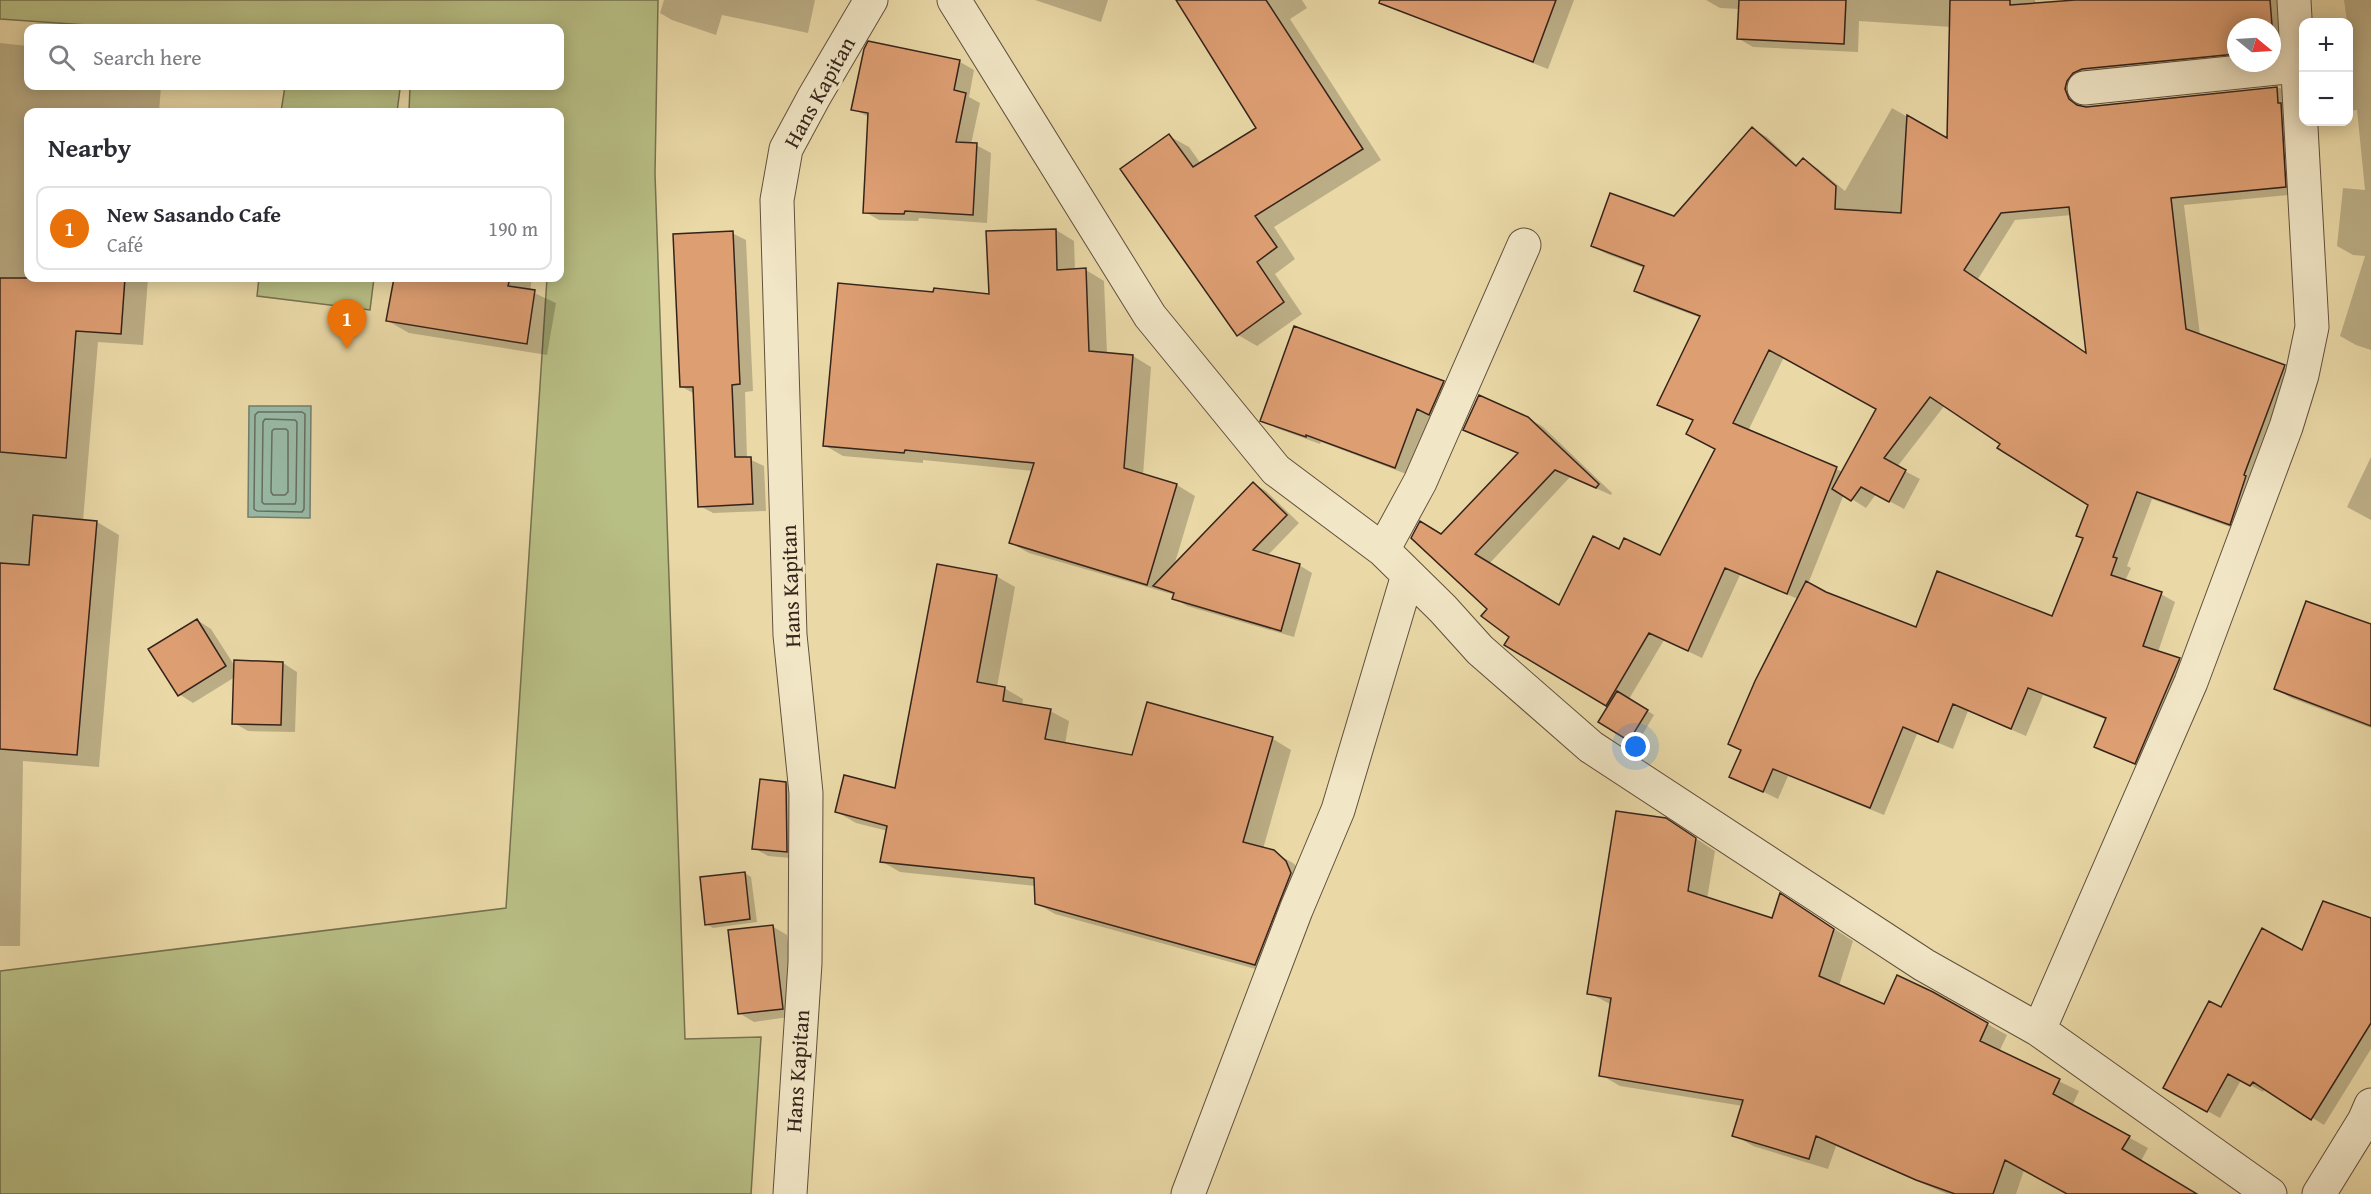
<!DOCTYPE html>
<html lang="en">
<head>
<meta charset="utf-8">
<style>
  body { margin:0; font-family:"Gentium Book Plus",serif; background:#f2f2f3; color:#2b2b33 }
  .controls { position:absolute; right:18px; top:18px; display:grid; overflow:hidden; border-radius:12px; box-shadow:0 3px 15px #0003 }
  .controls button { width:54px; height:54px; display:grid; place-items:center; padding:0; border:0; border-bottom:2px solid #e1e1e2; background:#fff; color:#2b2b33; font:30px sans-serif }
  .compass { position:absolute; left:2227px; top:18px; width:54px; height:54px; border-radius:50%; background:#fff; box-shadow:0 3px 15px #0003; rotate:108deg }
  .you { position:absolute; left:1636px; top:747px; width:21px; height:21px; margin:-15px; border:4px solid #fff; border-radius:50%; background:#1a73e8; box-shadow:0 0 0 9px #1a73e833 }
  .badge { display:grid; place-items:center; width:39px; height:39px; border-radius:50%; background:#ea580c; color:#fff; font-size:20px; font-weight:700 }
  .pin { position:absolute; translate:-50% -50px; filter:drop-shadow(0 2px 3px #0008) }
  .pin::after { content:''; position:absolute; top:32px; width:21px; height:18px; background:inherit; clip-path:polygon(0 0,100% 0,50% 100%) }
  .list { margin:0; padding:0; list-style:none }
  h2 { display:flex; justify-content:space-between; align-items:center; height:78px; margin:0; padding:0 24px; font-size:26px }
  h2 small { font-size:20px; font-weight:400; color:#7c7c81 }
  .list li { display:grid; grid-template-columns:39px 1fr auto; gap:18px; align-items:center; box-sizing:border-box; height:84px; margin:0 12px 12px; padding:0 12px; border:2px solid #e1e1e2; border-radius:12px }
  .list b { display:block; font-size:22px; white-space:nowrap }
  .list p { margin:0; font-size:20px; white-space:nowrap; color:#7c7c81 }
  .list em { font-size:20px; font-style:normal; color:#7c7c81 }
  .icon { flex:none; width:33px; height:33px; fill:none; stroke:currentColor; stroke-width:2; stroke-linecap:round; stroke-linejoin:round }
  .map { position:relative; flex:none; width:2371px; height:1194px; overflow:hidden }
  .search { position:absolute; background:#fff; box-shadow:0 3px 15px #0003; left:24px; top:24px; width:540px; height:66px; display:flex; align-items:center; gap:15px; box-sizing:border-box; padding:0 21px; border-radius:12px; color:#7c7c81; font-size:22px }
  .panel { position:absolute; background:#fff; box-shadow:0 3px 15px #0003; left:24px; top:108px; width:540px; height:174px; border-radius:12px }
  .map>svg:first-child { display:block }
  .green { fill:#b8bf85; stroke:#767150; stroke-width:1.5 }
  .water { fill:#98baa6; stroke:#707e6e; stroke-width:1.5 }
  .shadow { fill:#0003; fill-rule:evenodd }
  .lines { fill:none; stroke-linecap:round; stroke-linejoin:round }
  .shore { stroke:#666e60; stroke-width:1.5 }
  .building { fill:#dd9e72; stroke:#35231a; stroke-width:1.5; fill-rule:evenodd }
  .minor-casing { stroke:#62503d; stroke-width:35 }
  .minor { stroke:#f1e6c6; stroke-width:33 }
  .labels { text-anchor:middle; stroke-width:6; stroke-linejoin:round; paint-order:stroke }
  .street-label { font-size:22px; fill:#35231a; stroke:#f1e6c6 }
</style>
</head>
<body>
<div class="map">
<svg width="2371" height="1194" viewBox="0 0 2371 1194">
  <rect width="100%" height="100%" fill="#ead9a7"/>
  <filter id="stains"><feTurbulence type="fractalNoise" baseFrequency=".00333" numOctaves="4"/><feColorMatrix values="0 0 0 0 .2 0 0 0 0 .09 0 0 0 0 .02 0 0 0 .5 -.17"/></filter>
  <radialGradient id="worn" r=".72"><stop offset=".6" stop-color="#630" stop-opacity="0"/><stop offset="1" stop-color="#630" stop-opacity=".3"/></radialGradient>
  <path class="green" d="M 0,0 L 658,0 L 655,174 L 685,1039 L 761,1037 L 751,1194 L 0,1194 L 0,971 L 506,908 L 547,278 L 560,278 L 560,112 L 409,112 L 410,86 L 560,86 L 560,28 L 130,28 L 0,19 Z
    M 285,86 L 378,86 L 400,89 L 397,112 L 281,112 Z
    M 259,278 L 374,278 L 370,310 L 257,296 Z"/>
  <path class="water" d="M 249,406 L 311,406 L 310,518 L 248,517 Z"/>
  <path class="shadow" d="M 664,0 L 815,0 L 808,33 L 722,15 L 716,35 L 672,20 L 660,13 Z
    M 1035,0 L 1108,0 L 1101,22 Z
    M 1178,0 L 1302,0 L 1307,8 L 1290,19 L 1381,160 L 1274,227 L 1295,259 L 1275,274 L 1302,314 L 1257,346 L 1238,335 L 1169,136 L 1189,147 L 1201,164 L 1258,129 Z
    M 1443,0 L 1574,0 L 1548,69 L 1449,31 L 1434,23 Z
    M 1706,0 L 2035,0 L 2035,4 L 2094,0 L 2283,0 L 2287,52 L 2272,59 L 2272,27 L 2236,27 L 2236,63 L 2079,100 L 2083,108 L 2085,108 L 2280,88 L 2294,97 L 2299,194 L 2184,205 L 2200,335 L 2284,367 L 2298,375 L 2244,532 L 2152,499 L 2127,566 L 2131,568 L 2125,581 L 2161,594 L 2175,602 L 2158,652 L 2179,659 L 2193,668 L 2149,771 L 2096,746 L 2107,720 L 2043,695 L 2026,736 L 1968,711 L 1953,749 L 1917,734 L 1884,815 L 1788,776 L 1778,799 L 1731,776 L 1798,599 L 1740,575 L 1702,658 L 1664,640 L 1629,699 L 1654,715 L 1637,744 L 1600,722 L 1610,706 L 1506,645 L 1511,636 L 1489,609 L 1442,535 L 1519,454 L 1465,429 L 1527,418 L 1542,426 L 1612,493 L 1611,495 L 1570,477 L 1489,564 L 1560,607 L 1620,551 L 1661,557 L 1716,449 L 1694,421 L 1659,404 L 1701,318 L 1650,299 L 1636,291 L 1644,268 L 1607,254 L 1592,246 L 1674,217 L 1753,129 L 1767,137 L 1798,166 L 1803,160 L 1817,168 L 1845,191 L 1892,108 L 1949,141 L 1951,27 L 1859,21 L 1858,52 L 1753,47 L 1739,39 L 1740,9 L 1720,8 ZM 2072,215 L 2087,354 L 1978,279 L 2015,220 ZM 1784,357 L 1878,409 L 1843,472 L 1748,431 ZM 1945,405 L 2089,504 L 2084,539 L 2053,618 L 1916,629 L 1825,593 L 1808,584 L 1844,494 L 1866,508 L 1876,494 L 1904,509 L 1920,479 L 1897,467 Z
    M 2344,0 L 2371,0 L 2371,350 L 2356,345 L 2340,336 L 2365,256 L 2353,255 L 2337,246 L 2343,188 L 2365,190 L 2357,110 L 2348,111 L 2348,22 L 2347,22 Z
    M 0,43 L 28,46 L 28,86 L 161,86 L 159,112 L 28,112 L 28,278 L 148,278 L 143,345 L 98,342 L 83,521 L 97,522 L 119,535 L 99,767 L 23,761 L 20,946 L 0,946 Z
    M 960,62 L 974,70 L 969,97 L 980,103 L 971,144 L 976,145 L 991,153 L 987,223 L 919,218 L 918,221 L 879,220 L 865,212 L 869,117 L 853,109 Z
    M 1056,230 L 1074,241 L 1075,270 L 1086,270 L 1104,281 L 1107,354 L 1133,356 L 1151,367 L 1143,475 L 1177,485 L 1195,496 L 1174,566 L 1253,483 L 1266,491 L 1299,523 L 1267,556 L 1299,565 L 1312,573 L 1294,637 L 1187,606 L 1174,598 L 1175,595 L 1029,553 L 1011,543 L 1033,471 L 923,460 L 923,463 L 843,456 L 824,445 L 935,294 L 990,295 Z
    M 732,233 L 746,240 L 753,391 L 745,392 L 747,458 L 764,466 L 766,511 L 713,513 L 700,506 L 695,394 L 682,387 Z
    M 395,278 L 532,278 L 530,291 L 556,303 L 547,355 L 409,333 L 388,321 Z
    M 1443,382 L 1457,390 L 1409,475 L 1321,442 L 1320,444 L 1276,428 L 1262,420 Z
    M 2371,457 L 2371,520 L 2347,507 Z
    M 996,576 L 1015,587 L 997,687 L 1004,688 L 1023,699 L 1022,706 L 1050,711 L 1069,721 L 1065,744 L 1133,757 L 1148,704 L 1273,739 L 1291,750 L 1263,849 L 1273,852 L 1293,863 L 1304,873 L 1274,974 L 1055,914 L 1036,903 L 1036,886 L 900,872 L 881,861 L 888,831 L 856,823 L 837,812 L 896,790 Z
    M 197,620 L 211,629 L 236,668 L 283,663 L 297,672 L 295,732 L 248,731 L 234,723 L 235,677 L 193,703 L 179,694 Z
    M 2371,626 L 2371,728 L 2291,698 L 2276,689 Z
    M 786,783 L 800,791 L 801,859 L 768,856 L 754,848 Z
    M 1686,832 L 1715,851 L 1707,899 L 1773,920 L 1800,906 L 1853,941 L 1839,986 L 1884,1006 L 1932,993 L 2007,1035 L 1999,1052 L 2079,1091 L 2072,1106 L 2148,1148 L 2141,1161 L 2195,1194 L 2069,1194 L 2024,1170 L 2016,1194 L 1947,1194 L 1836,1146 L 1828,1169 L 1753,1146 L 1734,1135 L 1743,1106 L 1620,1086 L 1601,1075 L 1612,1005 L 1589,993 Z
    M 745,873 L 751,877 L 757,922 L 713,928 L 706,924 Z
    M 2371,919 L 2371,1049 L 2324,1125 L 2265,1088 L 2263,1092 L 2241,1080 L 2220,1118 L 2177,1094 L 2221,1009 L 2303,952 Z
    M 772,926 L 787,935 L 796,1016 L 754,1022 L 739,1013 Z"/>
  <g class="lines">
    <path class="shore" d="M 258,412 L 302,412 L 305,414 L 304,509 L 302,512 L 257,511 L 254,509 L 255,415 Z
      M 265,419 L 295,420 L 297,422 L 296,501 L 295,504 L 264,504 L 262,502 L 263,422 Z
      M 274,429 L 286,429 L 288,431 L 288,492 L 285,495 L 273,495 L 271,492 L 272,431 Z"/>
  </g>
  <path class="building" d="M 1176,0 L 1266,0 L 1363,149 L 1255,216 L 1277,247 L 1257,262 L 1284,302 L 1237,336 L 1120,169 L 1169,134 L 1193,167 L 1256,128 Z
    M 1380,0 L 1556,0 L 1533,62 L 1379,3 Z
    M 1739,0 L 1846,0 L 1844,44 L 1737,39 Z
    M 1950,0 L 2010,0 L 2010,5 L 2075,0 L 2270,0 L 2274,50 L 2272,50 L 2272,27 L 2236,27 L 2236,54 L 2082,69 L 2073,73 L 2067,81 L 2065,89 L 2069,99 L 2077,105 L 2086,107 L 2277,87 L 2278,103 L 2281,103 L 2286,187 L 2171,198 L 2186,329 L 2285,365 L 2244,475 L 2246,476 L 2230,525 L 2137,492 L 2113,557 L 2117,558 L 2111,575 L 2162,592 L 2143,646 L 2180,658 L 2135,764 L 2094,747 L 2106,718 L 2028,688 L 2011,729 L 1953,704 L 1938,742 L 1903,727 L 1870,808 L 1773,769 L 1763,792 L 1729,777 L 1741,750 L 1728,744 L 1755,681 L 1806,581 L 1826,592 L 1916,627 L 1937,571 L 2052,616 L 2083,538 L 2076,536 L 2088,505 L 1997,448 L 2000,444 L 1930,397 L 1884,458 L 1906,470 L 1889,502 L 1861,487 L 1851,501 L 1832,489 L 1876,409 L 1769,350 L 1733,423 L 1837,467 L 1787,594 L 1725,568 L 1688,651 L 1649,633 L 1606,706 L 1504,645 L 1509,637 L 1481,616 L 1487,609 L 1411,538 L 1420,521 L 1441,534 L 1518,453 L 1463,430 L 1479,395 L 1528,417 L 1599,484 L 1596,488 L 1555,470 L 1475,554 L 1559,605 L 1593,536 L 1619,549 L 1624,538 L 1660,555 L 1715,449 L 1686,434 L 1693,420 L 1657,405 L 1700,316 L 1634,291 L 1644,266 L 1591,246 L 1610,193 L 1674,216 L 1752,127 L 1796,166 L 1803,158 L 1836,186 L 1835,209 L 1901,213 L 1907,115 L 1947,138 ZM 2069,207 L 2086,353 L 1964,270 L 2001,213 Z
    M 868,41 L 960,60 L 954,90 L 966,93 L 956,142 L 977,143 L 973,215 L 905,211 L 904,214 L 863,213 L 868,113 L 851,110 L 864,49 Z
    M 1056,229 L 1057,270 L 1086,268 L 1089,351 L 1133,355 L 1124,468 L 1177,484 L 1147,585 L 1009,543 L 1034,463 L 905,450 L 904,453 L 823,446 L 838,283 L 933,292 L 934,288 L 989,294 L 986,231 Z
    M 733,231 L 740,384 L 732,385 L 735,457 L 751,457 L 753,504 L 698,507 L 693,387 L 680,387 L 673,234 Z
    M 0,278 L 125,278 L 121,334 L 76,331 L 66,458 L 0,452 Z
    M 394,278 L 510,278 L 508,286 L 535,290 L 527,344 L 386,321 Z
    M 1294,326 L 1444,381 L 1429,415 L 1417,409 L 1395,468 L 1306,435 L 1306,437 L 1260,421 Z
    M 1253,482 L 1287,515 L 1253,550 L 1300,564 L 1281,631 L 1172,599 L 1174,593 L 1153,586 Z
    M 33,515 L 97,521 L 77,755 L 0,749 L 0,563 L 29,565 Z
    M 937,564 L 997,575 L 977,682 L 1005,687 L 1003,701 L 1051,709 L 1045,739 L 1132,755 L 1147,702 L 1273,737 L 1243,842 L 1274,850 L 1286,861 L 1291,873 L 1255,965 L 1035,904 L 1034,878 L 880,862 L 887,826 L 835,812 L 844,775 L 895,788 Z
    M 2306,601 L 2371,624 L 2371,726 L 2274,689 Z
    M 197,619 L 226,666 L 178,696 L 148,649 Z
    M 234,660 L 283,662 L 281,725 L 232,724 Z
    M 1617,691 L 1648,710 L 1629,741 L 1598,722 Z
    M 760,779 L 786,782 L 787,852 L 752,849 Z
    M 1616,811 L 1666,818 L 1696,838 L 1688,891 L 1772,918 L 1780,893 L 1834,929 L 1819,976 L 1884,1004 L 1897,975 L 1933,992 L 1988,1023 L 1980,1041 L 2060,1079 L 2053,1094 L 2130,1136 L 2122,1149 L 2197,1194 L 2067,1194 L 2005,1160 L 1993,1194 L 1955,1194 L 1916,1180 L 1816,1136 L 1809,1159 L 1732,1136 L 1743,1100 L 1599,1076 L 1611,998 L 1587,994 Z
    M 745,872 L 750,919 L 705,925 L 700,877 Z
    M 2323,901 L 2371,918 L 2371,1023 L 2311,1120 L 2253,1082 L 2250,1086 L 2228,1074 L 2207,1112 L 2163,1088 L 2209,1001 L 2221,1007 L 2262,928 L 2302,950 Z
    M 773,925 L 783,1009 L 738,1014 L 728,930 Z"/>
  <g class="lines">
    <defs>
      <path id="minor" d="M 954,0 L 1150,316 L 1276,470 L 1383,550 L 1443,609 L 1480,650 L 1591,747 L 1924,965 L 2039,1030 L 2270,1194
        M 2084,88 L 2298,66
        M 1383,550 L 1420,482 L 1524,245
        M 2039,1030 L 2191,682 L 2286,427 L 2302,375 L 2312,327 L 2294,0
        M 790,1194 L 805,963 L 806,793 L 790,635 L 777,200 L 786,149 L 814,97 L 871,0
        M 1188,1194 L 1296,910 L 1338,810 L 1408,575
        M 2319,1194 L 2364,1121 L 2371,1105"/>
    </defs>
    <use href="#minor" class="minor-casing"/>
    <use href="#minor" class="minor"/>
  </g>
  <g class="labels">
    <g class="street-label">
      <text transform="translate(819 92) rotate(-61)" y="8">Hans Kapitan</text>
      <text transform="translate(790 586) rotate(-92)" y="8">Hans Kapitan</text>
      <text transform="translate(797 1071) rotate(-86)" y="8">Hans Kapitan</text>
    </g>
  </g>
  <rect width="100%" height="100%" filter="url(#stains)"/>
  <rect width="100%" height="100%" fill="url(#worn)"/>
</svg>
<div class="controls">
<button>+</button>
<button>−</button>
</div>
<svg class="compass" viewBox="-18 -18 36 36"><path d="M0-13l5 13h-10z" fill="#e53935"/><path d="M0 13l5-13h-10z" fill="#7c7c81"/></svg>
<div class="you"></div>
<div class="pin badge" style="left:347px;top:349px;background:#e8710a">1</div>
<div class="search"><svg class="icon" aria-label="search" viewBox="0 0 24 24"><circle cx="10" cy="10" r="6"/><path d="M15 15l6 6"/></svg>Search here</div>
<section class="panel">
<h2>Nearby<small></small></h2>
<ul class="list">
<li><span class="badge" style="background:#e8710a">1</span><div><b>New Sasando Cafe</b><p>Café</p></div><em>190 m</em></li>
</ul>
</section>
</div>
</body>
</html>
